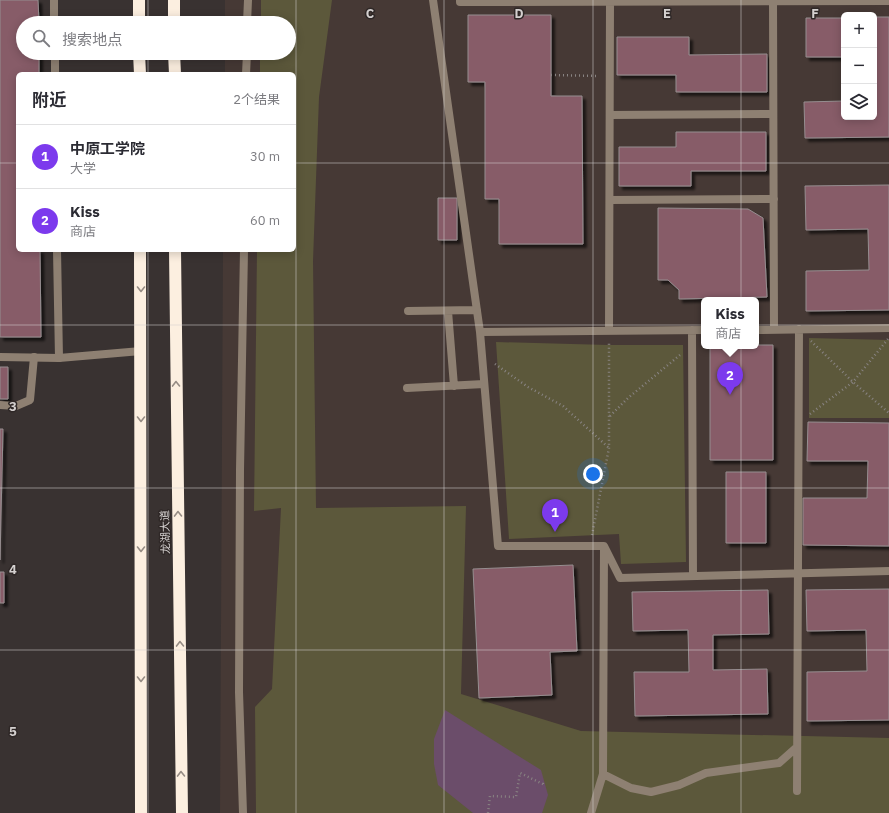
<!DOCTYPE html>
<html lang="zh">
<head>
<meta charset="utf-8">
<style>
  body { margin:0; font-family:"IBM Plex Sans","Noto Sans SC",sans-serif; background:#f2f2f3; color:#2b2b33 }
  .controls { position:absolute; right:12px; top:12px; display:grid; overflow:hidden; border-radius:6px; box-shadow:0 2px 10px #0003 }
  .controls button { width:36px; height:36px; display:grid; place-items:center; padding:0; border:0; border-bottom:1px solid #e1e1e2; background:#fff; color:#2b2b33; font:20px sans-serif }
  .you { position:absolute; left:593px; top:474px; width:14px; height:14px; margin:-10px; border:3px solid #fff; border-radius:50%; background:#1a73e8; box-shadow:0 0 0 6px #1a73e833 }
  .badge { display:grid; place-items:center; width:26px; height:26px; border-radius:50%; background:#7c3aed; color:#fff; font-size:13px; font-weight:700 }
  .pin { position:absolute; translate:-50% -33px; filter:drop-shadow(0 1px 2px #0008) }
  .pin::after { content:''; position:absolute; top:21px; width:14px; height:12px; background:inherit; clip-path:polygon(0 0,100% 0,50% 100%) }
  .popup { position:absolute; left:701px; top:297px; width:58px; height:52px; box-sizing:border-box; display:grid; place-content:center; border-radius:6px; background:#fff; filter:drop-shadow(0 1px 3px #0005); font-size:13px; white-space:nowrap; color:#7c7c81 }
  .popup b { font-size:15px; color:#2b2b33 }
  .popup::after { content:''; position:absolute; left:50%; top:100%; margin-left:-8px; border:8px solid transparent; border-top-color:#fff }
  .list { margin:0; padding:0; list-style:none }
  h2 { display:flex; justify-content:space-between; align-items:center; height:52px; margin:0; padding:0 16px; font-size:17px }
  h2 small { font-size:13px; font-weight:400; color:#7c7c81 }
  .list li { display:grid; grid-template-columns:26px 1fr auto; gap:12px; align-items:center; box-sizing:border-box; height:64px; padding:0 16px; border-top:1px solid #e1e1e2 }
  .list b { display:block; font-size:15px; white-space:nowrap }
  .list p { margin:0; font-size:13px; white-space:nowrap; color:#7c7c81 }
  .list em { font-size:13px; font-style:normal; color:#7c7c81 }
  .icon { flex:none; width:22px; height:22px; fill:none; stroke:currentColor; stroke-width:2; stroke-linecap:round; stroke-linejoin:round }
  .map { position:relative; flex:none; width:889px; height:813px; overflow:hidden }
  .search { position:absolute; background:#fff; box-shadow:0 2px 10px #0003; left:16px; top:16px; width:280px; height:44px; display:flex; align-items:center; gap:10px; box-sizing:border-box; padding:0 14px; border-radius:22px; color:#7c7c81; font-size:15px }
  .panel { position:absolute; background:#fff; box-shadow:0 2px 10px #0003; left:16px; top:72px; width:280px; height:180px; border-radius:6px }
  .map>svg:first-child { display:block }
  .built { fill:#463935; fill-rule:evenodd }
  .green { fill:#5c583b }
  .water { fill:#6b4d6a }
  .building { fill:#875b67; stroke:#968e90; filter:url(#shadow) }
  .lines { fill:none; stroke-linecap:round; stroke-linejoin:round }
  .path { stroke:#898483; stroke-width:2.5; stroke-dasharray:1 3; stroke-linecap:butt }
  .lane { stroke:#8e8072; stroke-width:8 }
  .street { stroke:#8e8072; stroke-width:8 }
  .highway { stroke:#fcefe0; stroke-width:12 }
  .oneway { stroke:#968c84 }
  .grid { fill:none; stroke:#d4d0cf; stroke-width:1; stroke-opacity:0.55 }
  .labels { text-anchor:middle; stroke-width:3; stroke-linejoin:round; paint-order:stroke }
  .street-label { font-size:11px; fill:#d4d0cf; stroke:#2f2827 }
  .grid-label { font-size:13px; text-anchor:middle; font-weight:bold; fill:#d4d0cf; stroke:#2f2827; stroke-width:3; stroke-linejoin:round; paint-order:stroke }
</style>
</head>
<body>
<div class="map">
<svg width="889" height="813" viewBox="0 0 889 813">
  <defs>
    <filter id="shadow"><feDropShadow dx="3.5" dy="3.5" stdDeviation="1" flood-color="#0009"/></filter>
  </defs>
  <rect width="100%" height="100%" fill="#393231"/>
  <path class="built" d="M 225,0 L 889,0 L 889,813 L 220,813 L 223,250 L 294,250 L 294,74 L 225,74 L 225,53 L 289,53 L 289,23 L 225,23 ZM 844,15 L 874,15 L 874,117 L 844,117 ZM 704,300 L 756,300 L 756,346 L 704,346 Z"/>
  <path class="green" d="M 261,0 L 332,0 L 319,97 L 313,261 L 316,508 L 466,506 L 461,694 L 581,731 L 889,738 L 889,813 L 256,813 L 255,707 L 272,689 L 281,508 L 254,511 L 257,250 L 294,250 L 294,74 L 260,74 L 260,53 L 289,53 L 289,23 L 261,23 Z
    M 809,338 L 889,340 L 889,418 L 809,418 Z
    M 496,342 L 608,345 L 683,345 L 686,562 L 621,564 L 619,534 L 509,539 Z"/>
  <path class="water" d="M 445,710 L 541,770 L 548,795 L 542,813 L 473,813 L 438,785 L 434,764 L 434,739 Z"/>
  <path class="building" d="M 0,0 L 38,0 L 39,23 L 23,23 L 23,53 L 39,53 L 39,74 L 18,74 L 18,250 L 40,250 L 41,337 L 0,337 Z
    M 468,15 L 551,15 L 551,96 L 582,96 L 583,244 L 499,244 L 499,199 L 485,199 L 485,82 L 468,82 Z
    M 874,17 L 889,17 L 889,137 L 805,138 L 804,102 L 844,101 L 844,117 L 874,117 Z
    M 806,18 L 844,18 L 844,57 L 806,57 Z
    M 617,37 L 689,37 L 689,55 L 767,54 L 767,92 L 676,92 L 676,75 L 617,75 Z
    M 676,132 L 766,132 L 766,171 L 691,171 L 691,186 L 619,186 L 619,147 L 676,147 Z
    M 889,185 L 889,310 L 806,311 L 806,271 L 869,270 L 868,229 L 806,230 L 805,186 Z
    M 438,198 L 457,198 L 457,240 L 438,240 Z
    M 658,208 L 748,209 L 763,218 L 767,297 L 679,299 L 679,290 L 668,280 L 658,280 Z
    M 756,345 L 773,345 L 773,460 L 710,460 L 710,346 Z
    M 0,367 L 8,367 L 8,399 L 0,399 Z
    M 808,422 L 889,423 L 889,546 L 803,545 L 803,498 L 867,498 L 868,461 L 807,461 Z
    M 0,429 L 3,429 L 0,560 Z
    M 726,472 L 766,472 L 766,543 L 726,543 Z
    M 573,565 L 577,651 L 550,652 L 552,695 L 479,698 L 473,569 Z
    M 0,572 L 4,572 L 4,603 L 0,603 Z
    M 889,589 L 889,720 L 807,721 L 807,672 L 867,671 L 866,630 L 807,631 L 806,590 Z
    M 768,590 L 769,634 L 713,635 L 713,670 L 767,669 L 768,714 L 635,716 L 634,672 L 689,672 L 688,630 L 633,631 L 632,592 Z"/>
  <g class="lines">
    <path class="path" d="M 551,75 L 599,76
      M 811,341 L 853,382 L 889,413
      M 495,364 L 528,387 L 563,406 L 609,448
      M 810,414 L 853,382 L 888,339
      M 610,416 L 628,398 L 680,355
      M 592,535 L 609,448 L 609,342
      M 488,813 L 490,796 L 516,797 L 520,773 L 543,784 L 543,785"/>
    <path class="lane" d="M 54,0 L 54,23
      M 433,0 L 480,332 L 498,546 L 604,546 L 620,578 L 889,571
      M 460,0 L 460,2 L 889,1
      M 773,0 L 774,329
      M 247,23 L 248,0
      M 55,53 L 55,74
      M 246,74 L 247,53
      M 610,115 L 773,114
      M 610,200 L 774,199
      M 57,250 L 59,358
      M 408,311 L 477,310
      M 448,311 L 454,386
      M 692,330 L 693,576
      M 756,330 L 889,328
      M 609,331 L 610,2
      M 480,332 L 704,330
      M 407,388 L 484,384
      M 0,405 L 16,406 L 30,400 L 34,357
      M 603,774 L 631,788 L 651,792 L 679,785 L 706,773 L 779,763 L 797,747
      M 797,791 L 799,329
      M 243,813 L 239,692 L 240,470 L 244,250
      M 591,813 L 603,774 L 604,548"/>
    <path class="street" d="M 0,357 L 59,358 L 141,351"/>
    <path class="highway" d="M 139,0 L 139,23
      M 174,0 L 174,23
      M 139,53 L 140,74
      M 174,53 L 175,74
      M 140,250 L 141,813
      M 175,250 L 182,813"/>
  </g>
  <defs><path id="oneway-chevron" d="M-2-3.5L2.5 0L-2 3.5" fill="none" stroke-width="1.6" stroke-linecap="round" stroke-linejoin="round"/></defs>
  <g class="oneway">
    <use href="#oneway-chevron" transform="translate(141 289) rotate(90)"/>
    <use href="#oneway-chevron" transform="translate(176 384) rotate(-91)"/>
    <use href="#oneway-chevron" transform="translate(141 419) rotate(90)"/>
    <use href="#oneway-chevron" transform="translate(178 514) rotate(-91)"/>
    <use href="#oneway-chevron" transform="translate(141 549) rotate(90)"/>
    <use href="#oneway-chevron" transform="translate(180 644) rotate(-91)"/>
    <use href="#oneway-chevron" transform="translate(141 679) rotate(90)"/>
    <use href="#oneway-chevron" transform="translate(181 774) rotate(-91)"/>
  </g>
  <path class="grid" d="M 148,0 L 148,23M 296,0 L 296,813M 444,0 L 444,813M 593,0 L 593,813M 741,0 L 741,813M 148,53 L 148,74M 0,163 L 18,163M 294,163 L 889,163M 148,250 L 148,813M 0,325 L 889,325M 0,488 L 889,488M 0,650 L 889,650"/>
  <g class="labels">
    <g class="street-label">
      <text transform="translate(165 532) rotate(-91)" y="4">龙湖大道</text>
    </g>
  </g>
  <g class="grid-label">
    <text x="370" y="18">C</text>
    <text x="519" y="18">D</text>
    <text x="667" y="18">E</text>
    <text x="815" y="18">F</text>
    <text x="13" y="411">3</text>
    <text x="13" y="574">4</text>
    <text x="13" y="736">5</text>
  </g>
</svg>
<div class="controls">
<button>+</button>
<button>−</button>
<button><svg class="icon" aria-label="layers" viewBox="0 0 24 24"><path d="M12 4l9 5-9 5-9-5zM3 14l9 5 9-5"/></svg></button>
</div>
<div class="you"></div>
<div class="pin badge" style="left:555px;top:532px">1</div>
<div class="pin badge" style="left:730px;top:395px">2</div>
<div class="popup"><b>Kiss</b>商店</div>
<div class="search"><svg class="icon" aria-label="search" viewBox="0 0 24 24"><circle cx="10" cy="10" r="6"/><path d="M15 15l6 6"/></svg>搜索地点</div>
<section class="panel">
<h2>附近<small>2个结果</small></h2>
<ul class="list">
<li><span class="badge">1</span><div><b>中原工学院</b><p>大学</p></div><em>30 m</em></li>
<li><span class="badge">2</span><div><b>Kiss</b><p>商店</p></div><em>60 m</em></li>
</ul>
</section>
</div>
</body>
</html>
